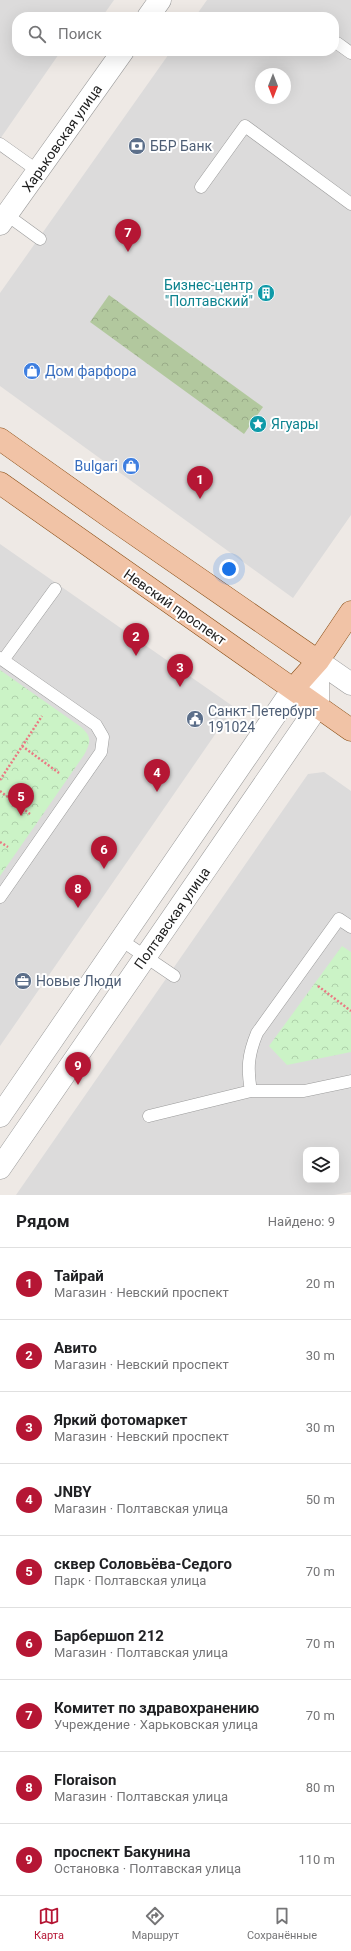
<!DOCTYPE html>
<html lang="ru">
<head>
<meta charset="utf-8">
<style>
  body { margin:0; font-family:Roboto,sans-serif; background:#f6f6f6; color:#202124 }
  .controls { position:absolute; right:12px; bottom:12px; display:grid; overflow:hidden; border-radius:8px; box-shadow:0 4px 16px #0002 }
  .controls button { width:36px; height:36px; display:grid; place-items:center; padding:0; border:0; border-bottom:1px solid #e0e0e0; background:#fff; color:#202124; font:20px sans-serif }
  .compass { position:absolute; left:255px; top:68px; width:36px; height:36px; border-radius:50%; background:#fff; box-shadow:0 4px 16px #0002; rotate:180deg }
  .you { position:absolute; left:229px; top:569px; width:14px; height:14px; margin:-10px; border:3px solid #fff; border-radius:50%; background:#1a73e8; box-shadow:0 0 0 6px #1a73e833 }
  .badge { display:grid; place-items:center; width:26px; height:26px; border-radius:50%; background:#b51634; color:#fff; font-size:13px; font-weight:700 }
  .pin { position:absolute; translate:-50% -33px; filter:drop-shadow(0 1px 2px #0008) }
  .pin::after { content:''; position:absolute; top:21px; width:14px; height:12px; background:inherit; clip-path:polygon(0 0,100% 0,50% 100%) }
  .list { margin:0; padding:0; list-style:none }
  h2 { display:flex; justify-content:space-between; align-items:center; height:52px; margin:0; padding:0 16px; font-size:17px }
  h2 small { font-size:13px; font-weight:400; color:#757577 }
  .list li { display:grid; grid-template-columns:26px 1fr auto; gap:12px; align-items:center; box-sizing:border-box; height:72px; padding:0 16px; border-top:1px solid #e0e0e0 }
  .list b { display:block; font-size:15px; white-space:nowrap }
  .list p { margin:0; font-size:13px; white-space:nowrap; color:#757577 }
  .list em { font-size:13px; font-style:normal; color:#757577 }
  .icon { flex:none; width:22px; height:22px; fill:none; stroke:currentColor; stroke-width:2; stroke-linecap:round; stroke-linejoin:round }
  .map { position:relative; flex:none; width:351px; height:1195px; overflow:hidden }
  .search { position:absolute; background:#fff; box-shadow:0 4px 16px #0002; left:12px; right:12px; top:12px; height:44px; display:flex; align-items:center; gap:10px; box-sizing:border-box; padding:0 14px; border-radius:16px; color:#757577; font-size:15px }
  .sheet { height:700px; background:#fff }
  nav { display:flex; justify-content:space-around; align-items:center; box-sizing:border-box; height:56px; border-top:1px solid #e0e0e0; background:#fff; font-size:11px; color:#757577 }
  nav a { display:grid; justify-items:center; gap:2px }
  nav .on { color:#b51634 }
  .map>svg:first-child { display:block }
  .residential { fill:#dcdbdb; fill-rule:evenodd }
  .forest { fill:url(#forest-crowns) }
  .park { fill:url(#park-crowns) }
  .lines { fill:none; stroke-linecap:round; stroke-linejoin:round }
  .service-casing { stroke:#9b9b9b; stroke-width:13 }
  .minor-casing { stroke:#9b9b9b; stroke-width:23 }
  .tertiary-casing { stroke:#9b9b9b; stroke-width:23 }
  .primary-casing { stroke:#874a10; stroke-width:23 }
  .path { stroke:#ea7983; stroke-width:2.5; stroke-dasharray:2 2; stroke-linecap:butt }
  .service { stroke:#fff; stroke-width:12 }
  .minor { stroke:#fff; stroke-width:22 }
  .tertiary { stroke:#fff; stroke-width:22 }
  .primary { stroke:#f1c3a6; stroke-width:22 }
  .labels { text-anchor:middle; stroke-width:4; stroke-linejoin:round; paint-order:stroke }
  .street-label { font-size:14px; fill:#1e1e1e; stroke:#fff }
  .service-label { font-size:14px; fill:#4e5e75; stroke:#fff; text-anchor:start }
  .culture-label { font-size:14px; fill:#0d838f; stroke:#fff; text-anchor:end }
  .shop-label { font-size:14px; fill:#366cbe; stroke:#fff; text-anchor:start }
</style>
</head>
<body>
<div class="map">
<svg width="351" height="1195" viewBox="0 0 351 1195">
  <defs>
    <pattern id="forest-crowns" width="20" height="18" patternUnits="userSpaceOnUse"><rect width="20" height="18" fill="#b2c89e"/><path d="M2 6a3 3 0 1 1 6 0M12 15a3 3 0 1 1 6 0" fill="none" stroke="#99ab88"/></pattern>
    <pattern id="park-crowns" width="20" height="18" patternUnits="userSpaceOnUse"><rect width="20" height="18" fill="#cbf3c6"/><path d="M2 6a3 3 0 1 1 6 0M12 15a3 3 0 1 1 6 0" fill="none" stroke="#aed0aa"/></pattern>
  </defs>
  <rect width="100%" height="100%" fill="#eee9e5"/>
  <path class="residential" d="M 0,0 L 114,0 L 102,17 L 17,17 L 17,51 L 61,51 L 0,139 Z
    M 207,0 L 351,0 L 351,515 L 293,598 L 0,386 L 0,293 L 171,51 L 334,51 L 334,17 L 195,17 ZM 261,74 L 285,74 L 285,98 L 261,98 Z
    M 0,544 L 234,707 L 0,1046 Z
    M 324,772 L 351,791 L 351,1192 L 334,1195 L 16,1195 L 308,774 ZM 306,1150 L 336,1150 L 336,1180 L 306,1180 Z"/>
  <path class="forest" d="M 109,295 L 263,407 L 244,434 L 90,322 Z"/>
  <path class="park" d="M 0,670 L 81,727 C 92,737 91,742 84,755 L 0,876 Z
    M 342,946 L 351,952 L 351,1052 L 287,1065 L 269,1046 Z"/>
  <g class="lines">
    <defs>
      <path id="service" d="M 337,43 L 351,53
        M 0,144 L 38,171
        M 201,187 L 245,126 L 351,204
        M 7,215 L 40,239
        M 0,658 L 96,725 L 103,737 L 101,752 L 0,897
        M 4,659 L 55,589
        M 121,940 L 174,976
        M 251,1091 C 247,1068 248,1055 257,1033 L 339,919 L 351,927
        M 149,1116 L 251,1091 L 304,1091 L 351,1081"/>
      <path id="minor" d="M 148,17 L 160,0
        M 0,224 L 123,51
        M 318,661 L 351,684
        M 0,1168 L 318,706 L 318,661"/>
      <path id="tertiary" d="M 0,1116 L 293,689"/>
      <path id="primary" d="M 0,439 L 114,520 L 318,661
        M 0,483 L 351,730
        M 293,689 L 318,661 L 351,612"/>
    </defs>
    <use href="#service" class="service-casing"/>
    <use href="#minor" class="minor-casing"/>
    <use href="#tertiary" class="tertiary-casing"/>
    <use href="#primary" class="primary-casing"/>
    <path class="path" d="M 22,746 L 59,773
      M 0,780 L 42,716
      M 0,791 L 30,814
      M 0,842 L 8,847
      M 318,986 L 351,1011"/>
    <use href="#service" class="service"/>
    <use href="#minor" class="minor"/>
    <use href="#tertiary" class="tertiary"/>
    <use href="#primary" class="primary"/>
  </g>
  <defs>
    <symbol id="bank-disc" viewBox="-11 -11 22 22"><circle r="9.5" fill="#5c6f8a" stroke="#fff"/><path d="M-6-4H6V4H-6ZM0-2.3a2.3 2.3 0 1 0 0 4.6a2.3 2.3 0 1 0 0-4.6Z" fill="#fff"/></symbol>
    <symbol id="building-disc" viewBox="-11 -11 22 22"><circle r="9.5" fill="#0f9aa8" stroke="#fff"/><path d="M-4-6H4V6H1V3H-1V6H-4ZM-2.5-4.3h1.7v1.8h-1.7ZM.8-4.3h1.7v1.8H.8ZM-2.5-1h1.7V.8h-1.7ZM.8-1h1.7V.8H.8Z" fill="#fff"/></symbol>
    <symbol id="shop-disc" viewBox="-11 -11 22 22"><circle r="9.5" fill="#3f7fe0" stroke="#fff"/><path d="M-5-2.5h2.3a2.7 3.5 0 0 1 5.4 0H5L5.5 6h-11ZM-1.5-2.5h3a1.5 2.3 0 0 0-3 0Z" fill="#fff"/></symbol>
    <symbol id="sight-disc" viewBox="-11 -11 22 22"><circle r="9.5" fill="#0f9aa8" stroke="#fff"/><path d="M0-6L1.8-2.2L6-1.7L2.9 1.2L3.7 5.4L0 3.3L-3.7 5.4L-2.9 1.2L-6-1.7L-1.8-2.2Z" fill="#fff"/></symbol>
    <symbol id="civic-disc" viewBox="-11 -11 22 22"><circle r="9.5" fill="#5c6f8a" stroke="#fff"/><path d="M-.6-6.5H3V-4.5H.6V-3L4-1V1h2V6H-6V1h2V-1L-.6-3ZM-1.2 2.5V6h2.4V2.5Z" fill="#fff"/></symbol>
    <symbol id="office-disc" viewBox="-11 -11 22 22"><circle r="9.5" fill="#5c6f8a" stroke="#fff"/><path d="M-6-3h4V-5.5h4V-3h4V5H-6ZM-1-4.5V-3h2v-1.5ZM-6 0V1H6V0Z" fill="#fff"/></symbol>
  </defs>
  <g fill-rule="evenodd">
    <use href="#bank-disc" x="127" y="136" width="20" height="20"/>
    <use href="#building-disc" x="256" y="283" width="20" height="20"/>
    <use href="#shop-disc" x="22" y="361" width="20" height="20"/>
    <use href="#sight-disc" x="248" y="414" width="20" height="20"/>
    <use href="#shop-disc" x="121" y="456" width="20" height="20"/>
    <use href="#civic-disc" x="185" y="709" width="20" height="20"/>
    <use href="#office-disc" x="13" y="971" width="20" height="20"/>
  </g>
  <g class="labels">
    <g class="street-label">
      <text transform="translate(62 138) rotate(-55)" y="5">Харьковская улица</text>
      <text transform="translate(175 607) rotate(35)" y="5">Невский проспект</text>
      <text transform="translate(172 918) rotate(-55)" y="5">Полтавская улица</text>
    </g>
    <g class="service-label">
      <text x="150" y="151">ББР Банк</text>
      <text x="208" y="716">Санкт-Петербург<tspan x="208" dy="16">191024</tspan></text>
      <text x="36" y="986">Новые Люди</text>
    </g>
    <g class="culture-label">
      <text x="253" y="290">Бизнес-центр<tspan x="253" dy="16">"Полтавский"</tspan></text>
      <text x="271" y="429" text-anchor="start">Ягуары</text>
    </g>
    <g class="shop-label">
      <text x="45" y="376">Дом фарфора</text>
      <text x="118" y="471" text-anchor="end">Bulgari</text>
    </g>
  </g>
</svg>
<div class="controls">
<button><svg class="icon" aria-label="layers" viewBox="0 0 24 24"><path d="M12 4l9 5-9 5-9-5zM3 14l9 5 9-5"/></svg></button>
</div>
<svg class="compass" viewBox="-18 -18 36 36"><path d="M0-13l5 13h-10z" fill="#e53935"/><path d="M0 13l5-13h-10z" fill="#757577"/></svg>
<div class="you"></div>
<div class="pin badge" style="left:200px;top:499px">1</div>
<div class="pin badge" style="left:136px;top:656px">2</div>
<div class="pin badge" style="left:180px;top:687px">3</div>
<div class="pin badge" style="left:157px;top:792px">4</div>
<div class="pin badge" style="left:21px;top:816px">5</div>
<div class="pin badge" style="left:104px;top:869px">6</div>
<div class="pin badge" style="left:128px;top:252px">7</div>
<div class="pin badge" style="left:78px;top:908px">8</div>
<div class="pin badge" style="left:78px;top:1085px">9</div>
<div class="search"><svg class="icon" aria-label="search" viewBox="0 0 24 24"><circle cx="10" cy="10" r="6"/><path d="M15 15l6 6"/></svg>Поиск</div>
</div>
<section class="sheet">
<h2>Рядом<small>Найдено: 9</small></h2>
<ul class="list">
<li><span class="badge">1</span><div><b>Тайрай</b><p>Магазин · Невский проспект</p></div><em>20 m</em></li>
<li><span class="badge">2</span><div><b>Авито</b><p>Магазин · Невский проспект</p></div><em>30 m</em></li>
<li><span class="badge">3</span><div><b>Яркий фотомаркет</b><p>Магазин · Невский проспект</p></div><em>30 m</em></li>
<li><span class="badge">4</span><div><b>JNBY</b><p>Магазин · Полтавская улица</p></div><em>50 m</em></li>
<li><span class="badge">5</span><div><b>сквер Соловьёва-Седого</b><p>Парк · Полтавская улица</p></div><em>70 m</em></li>
<li><span class="badge">6</span><div><b>Барбершоп 212</b><p>Магазин · Полтавская улица</p></div><em>70 m</em></li>
<li><span class="badge">7</span><div><b>Комитет по здравохранению</b><p>Учреждение · Харьковская улица</p></div><em>70 m</em></li>
<li><span class="badge">8</span><div><b>Floraison</b><p>Магазин · Полтавская улица</p></div><em>80 m</em></li>
<li><span class="badge">9</span><div><b>проспект Бакунина</b><p>Остановка · Полтавская улица</p></div><em>110 m</em></li>
</ul>
</section>
<nav>
<a class="on"><svg class="icon" aria-label="map" viewBox="0 0 24 24"><path d="M3 6l6-2 6 2 6-2v14l-6 2-6-2-6 2zM9 4v14M15 6v14"/></svg>Карта</a>
<a><svg class="icon" aria-label="directions" viewBox="0 0 24 24"><path d="M12 3l9 9-9 9-9-9zM9 14v-3h6M13 9l2 2-2 2"/></svg>Маршрут</a>
<a><svg class="icon" aria-label="saved" viewBox="0 0 24 24"><path d="M7 4h10v16l-5-4-5 4z"/></svg>Сохранённые</a>
</nav>
</body>
</html>
